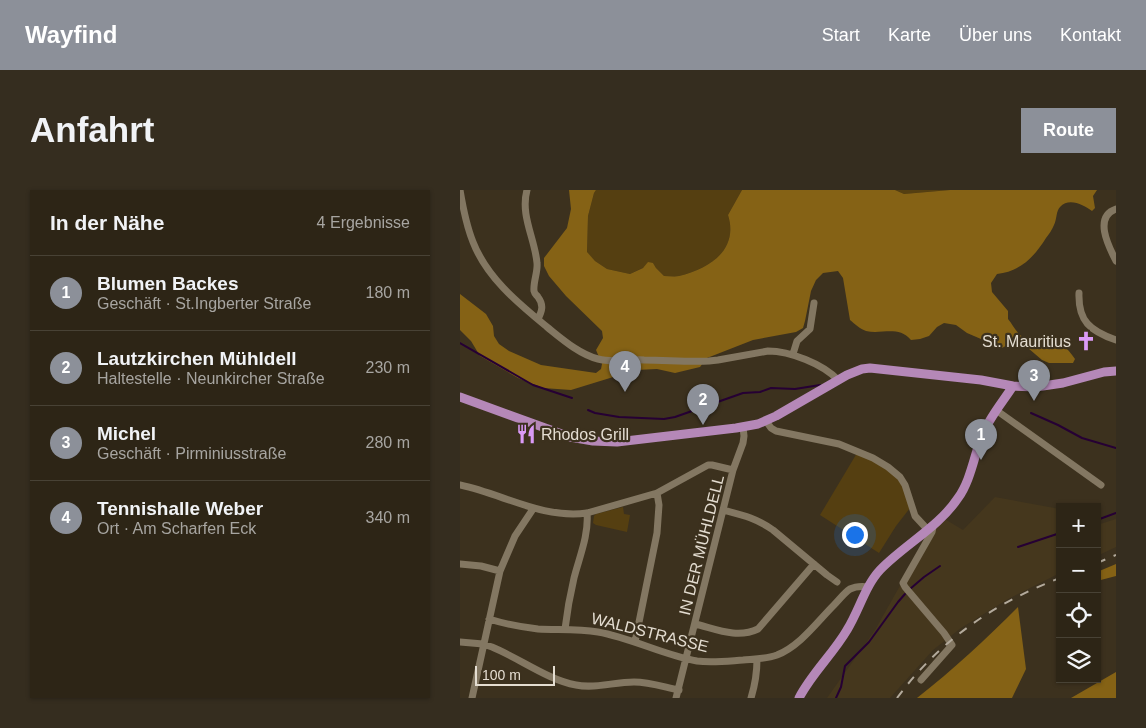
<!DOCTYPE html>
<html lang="de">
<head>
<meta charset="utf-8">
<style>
  body { margin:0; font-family:Helvetica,sans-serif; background:#352d1f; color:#f1f3f6 }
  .controls { position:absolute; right:15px; bottom:15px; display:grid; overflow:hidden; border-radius:0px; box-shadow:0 1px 4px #0004 }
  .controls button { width:45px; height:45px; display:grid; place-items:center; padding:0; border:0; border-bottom:1px solid #484235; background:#2d2516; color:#f1f3f6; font:25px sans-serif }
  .scale { position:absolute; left:15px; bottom:12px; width:80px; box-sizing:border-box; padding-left:5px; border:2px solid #e4ddd1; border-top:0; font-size:14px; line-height:18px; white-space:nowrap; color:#e4ddd1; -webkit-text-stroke:4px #3c311e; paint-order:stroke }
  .you { position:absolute; left:394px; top:344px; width:18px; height:18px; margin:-12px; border:4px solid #fff; border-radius:50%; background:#1a73e8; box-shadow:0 0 0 8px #1a73e833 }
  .badge { display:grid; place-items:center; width:32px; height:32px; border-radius:50%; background:#8c9099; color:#fff; font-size:16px; font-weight:700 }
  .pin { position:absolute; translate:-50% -41px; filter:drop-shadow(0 1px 2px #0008) }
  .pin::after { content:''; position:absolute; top:26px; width:18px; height:15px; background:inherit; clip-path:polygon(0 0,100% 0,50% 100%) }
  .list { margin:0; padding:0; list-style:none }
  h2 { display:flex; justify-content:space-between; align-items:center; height:65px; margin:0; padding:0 20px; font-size:21px }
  h2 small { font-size:16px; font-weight:400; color:#a7a5a1 }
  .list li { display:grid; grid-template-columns:32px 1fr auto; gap:15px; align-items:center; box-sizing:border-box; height:75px; padding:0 20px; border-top:1px solid #484235 }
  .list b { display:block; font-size:19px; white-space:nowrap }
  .list p { margin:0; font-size:16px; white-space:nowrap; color:#a7a5a1 }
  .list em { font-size:16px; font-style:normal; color:#a7a5a1 }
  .icon { flex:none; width:28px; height:28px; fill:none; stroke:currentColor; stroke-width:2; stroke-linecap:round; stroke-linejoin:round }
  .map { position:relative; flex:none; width:656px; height:508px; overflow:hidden; border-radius:0px }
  header { display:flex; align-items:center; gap:30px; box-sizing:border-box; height:70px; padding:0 25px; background:#8c9099; color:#fff }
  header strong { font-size:24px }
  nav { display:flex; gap:28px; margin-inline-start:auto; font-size:18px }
  .intro { display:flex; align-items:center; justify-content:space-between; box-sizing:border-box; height:120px; padding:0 30px }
  h1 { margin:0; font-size:35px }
  .button { padding:12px 22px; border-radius:0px; background:#8c9099; color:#fff; font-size:18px; font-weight:700 }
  main { display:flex; gap:30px; padding:0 30px }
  aside { flex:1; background:#2d2516; border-radius:0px; box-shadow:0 1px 4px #0004 }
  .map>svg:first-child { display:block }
  .built { fill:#45371d }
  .green { fill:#553f11 }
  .forest { fill:#856215 }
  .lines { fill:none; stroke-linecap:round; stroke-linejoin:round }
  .stream { stroke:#260034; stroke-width:2 }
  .minor { stroke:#837762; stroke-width:7 }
  .major { stroke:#b588b8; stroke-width:9 }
  .rail { stroke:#b3aa9c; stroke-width:2; stroke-dasharray:9 9; stroke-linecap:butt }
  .labels { text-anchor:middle; stroke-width:4.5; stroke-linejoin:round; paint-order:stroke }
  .poi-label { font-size:16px; fill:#e4ddd1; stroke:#3c311e; text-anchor:end }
  .street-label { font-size:16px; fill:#e4ddd1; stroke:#3c311e }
</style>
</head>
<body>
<header>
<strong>Wayfind</strong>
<nav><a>Start</a><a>Karte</a><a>Über uns</a><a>Kontakt</a></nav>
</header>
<div class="intro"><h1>Anfahrt</h1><a class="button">Route</a></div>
<main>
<aside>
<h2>In der Nähe<small>4 Ergebnisse</small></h2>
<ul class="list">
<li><span class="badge">1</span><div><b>Blumen Backes</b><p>Geschäft · St.Ingberter Straße</p></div><em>180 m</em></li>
<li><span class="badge">2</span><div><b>Lautzkirchen Mühldell</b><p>Haltestelle · Neunkircher Straße</p></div><em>230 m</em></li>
<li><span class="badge">3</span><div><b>Michel</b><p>Geschäft · Pirminiusstraße</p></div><em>280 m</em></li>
<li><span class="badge">4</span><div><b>Tennishalle Weber</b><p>Ort · Am Scharfen Eck</p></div><em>340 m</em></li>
</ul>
</aside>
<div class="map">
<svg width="656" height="508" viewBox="0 0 656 508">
  <rect width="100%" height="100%" fill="#3c311e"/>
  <path class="built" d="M 535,307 L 600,319 L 600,383 L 548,409 L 501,438 L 473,460 L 430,508 L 367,508 L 415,440 L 450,378 L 467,345 L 483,328 L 503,340 Z
    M 656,329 L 656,357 L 637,366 L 637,335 Z"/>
  <path class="green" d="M 136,0 L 282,0 L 268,25 C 279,60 249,79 219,86 C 215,87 209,86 204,86 L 196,78 L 193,73 L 170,84 L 147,79 L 135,71 L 127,63 L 128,26 L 134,3 Z
    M 435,0 L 490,0 L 444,4 Z
    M 397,263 C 411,270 431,278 440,292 C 445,299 447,309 450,318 L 436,336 L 419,363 L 360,325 Z
    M 163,317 L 164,324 L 170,325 L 167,342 L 136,335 L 133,333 L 134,326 L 136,324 Z"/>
  <path class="forest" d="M 109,0 L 136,0 L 134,3 L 128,26 L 127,62 L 135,71 L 147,79 L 170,84 L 183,78 L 188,72 L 193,73 L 196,78 L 204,86 C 209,86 215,87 219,86 C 249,79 279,60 268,25 L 282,0 L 435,0 L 444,4 L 490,0 L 637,0 L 633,6 L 635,18 L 632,21 C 624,15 609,7 600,17 C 596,21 597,29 594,35 C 592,40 589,44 586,48 C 574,67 561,81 537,84 L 531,93 L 532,102 L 548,121 L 548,129 C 553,135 557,144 563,147 C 570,150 576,149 583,149 C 598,149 607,157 615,169 L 613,173 L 589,173 L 582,170 L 568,158 L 553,152 L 542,158 L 507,143 L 496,135 L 484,133 L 477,137 L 469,146 L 460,149 L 451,150 C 438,135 421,145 406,141 C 400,139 395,134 390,130 L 383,88 L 378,81 L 363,83 L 356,90 L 351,101 L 345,131 L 343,138 L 336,142 L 293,150 L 247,168 L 240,177 L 215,183 L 197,179 L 176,180 L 111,200 L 83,198 L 58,188 L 20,166 L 11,151 L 0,140 L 0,104 L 26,124 L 33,136 L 34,146 L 39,154 L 49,161 L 81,175 L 136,183 L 141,179 L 142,174 L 136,160 L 143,148 L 142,141 L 106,106 L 89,86 L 84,76 L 84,68 L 107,38 L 111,19 Z
    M 656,374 L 656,386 L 637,391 L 637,382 Z
    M 558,417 L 566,479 L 552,508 L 457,508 C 493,480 526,449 558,417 Z
    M 656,482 L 656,508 L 611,508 Z"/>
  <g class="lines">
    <path class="stream" d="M 0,153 L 73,195 L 112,208
      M 128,220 L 135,223 L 159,227 L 204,229 L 215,227 L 283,203 L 300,202 L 311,198 L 335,199 L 360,195
      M 571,223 L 598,235 L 622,248 L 656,258
      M 637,330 L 656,323
      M 558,357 L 600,343
      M 450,399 L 464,387 L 480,376
      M 376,508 L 381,497 L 385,476 L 409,452 L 438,412 L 445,404"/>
    <path class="minor" d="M 0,0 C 3,18 6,35 13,52 C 27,88 58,113 87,137 C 102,149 119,164 138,169 C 153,173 169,169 184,170 C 206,170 227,172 249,171 L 258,170 L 308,161 C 330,161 363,174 378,190
      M 67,0 C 60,25 75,49 77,73 C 78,82 73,92 74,101 C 75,105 76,104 78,107 C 84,115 82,121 78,129
      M 656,19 C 633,27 649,57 656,71
      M 619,103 C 618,131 630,141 656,150
      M 333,164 L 337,151 L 350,139 L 354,113
      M 536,220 L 641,295
      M 306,231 L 311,238 L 316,241 L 379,254 L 413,268 L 428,277 L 440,287 L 445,295 L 455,326 L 468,340
      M 0,295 C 43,304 82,329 127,323 L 197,303 L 248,275 L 252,275 L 273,280
      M 263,320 C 282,325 296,328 313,340 L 367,385 L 377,392
      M 0,374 L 21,376 L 40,381
      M 29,429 C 45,434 61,437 78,439 C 98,440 118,439 138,442 C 172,448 203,465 237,471 C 252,473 268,471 283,470 C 294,469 306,469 317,465 C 340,456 357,432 374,415 C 379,410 384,403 390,399 C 396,396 402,396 409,397
      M 235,434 C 256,439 277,449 298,439 L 354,374
      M 105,439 C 107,422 110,405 114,388 C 119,368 129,345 127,323
      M 0,452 L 23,454 L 32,457 C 59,468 88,490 116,495 C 135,499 154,492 174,492 C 189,492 204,497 219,500
      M 175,452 L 197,343 L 199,315 L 197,303
      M 461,490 L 492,455 L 484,443 L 445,397 L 443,393 L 472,342 L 473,337
      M 12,508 L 40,381 L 55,346 L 73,319
      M 216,508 L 273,280 L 283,253 L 284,246 L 283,237
      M 291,508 C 295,495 297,482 297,469"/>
    <path class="major" d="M 0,207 L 110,247 L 133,251 L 157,252 L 276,238 L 298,234 L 316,226 L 387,185 L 402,179 L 410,178 L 521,190 L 553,196 L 576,197 L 603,193 L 644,182 L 656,181
      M 339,508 C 352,483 373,464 387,440 C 399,421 405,396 420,380 C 444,355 479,337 498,308 C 510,292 514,267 521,248 C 528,229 542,213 553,196"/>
    <path class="rail" d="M 637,373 L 656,365
      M 437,508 C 479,451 534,413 600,388"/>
  </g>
  <defs>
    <symbol id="church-bare" viewBox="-9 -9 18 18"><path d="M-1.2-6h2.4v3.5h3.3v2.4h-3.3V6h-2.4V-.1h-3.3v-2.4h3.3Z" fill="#da9af6" stroke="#3c311e" stroke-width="2.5" paint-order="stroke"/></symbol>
    <symbol id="restaurant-bare" viewBox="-9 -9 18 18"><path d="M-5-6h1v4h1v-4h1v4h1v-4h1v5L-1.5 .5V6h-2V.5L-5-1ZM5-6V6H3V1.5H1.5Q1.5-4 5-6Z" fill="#da9af6" stroke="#3c311e" stroke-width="2.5" paint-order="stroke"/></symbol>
  </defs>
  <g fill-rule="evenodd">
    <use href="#church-bare" x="612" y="137" width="28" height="28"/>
    <use href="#restaurant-bare" x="52" y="230" width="28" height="28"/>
  </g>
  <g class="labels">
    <g class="poi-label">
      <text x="611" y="157">St. Mauritius</text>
      <text x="81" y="250" text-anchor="start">Rhodos Grill</text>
    </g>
    <g class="street-label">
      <text transform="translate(241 355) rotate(-76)" y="6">IN DER MÜHLDELL</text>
      <text transform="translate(190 442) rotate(14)" y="6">WALDSTRASSE</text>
    </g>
  </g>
</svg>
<div class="controls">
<button>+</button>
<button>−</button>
<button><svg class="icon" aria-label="locate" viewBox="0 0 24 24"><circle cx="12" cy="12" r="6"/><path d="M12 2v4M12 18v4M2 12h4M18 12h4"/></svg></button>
<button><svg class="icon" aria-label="layers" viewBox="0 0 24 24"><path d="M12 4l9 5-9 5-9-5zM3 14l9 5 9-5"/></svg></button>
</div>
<div class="scale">100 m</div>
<div class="you"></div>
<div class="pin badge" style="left:521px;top:270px">1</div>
<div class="pin badge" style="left:243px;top:235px">2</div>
<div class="pin badge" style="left:574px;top:211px">3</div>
<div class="pin badge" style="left:165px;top:202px">4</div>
</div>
</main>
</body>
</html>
